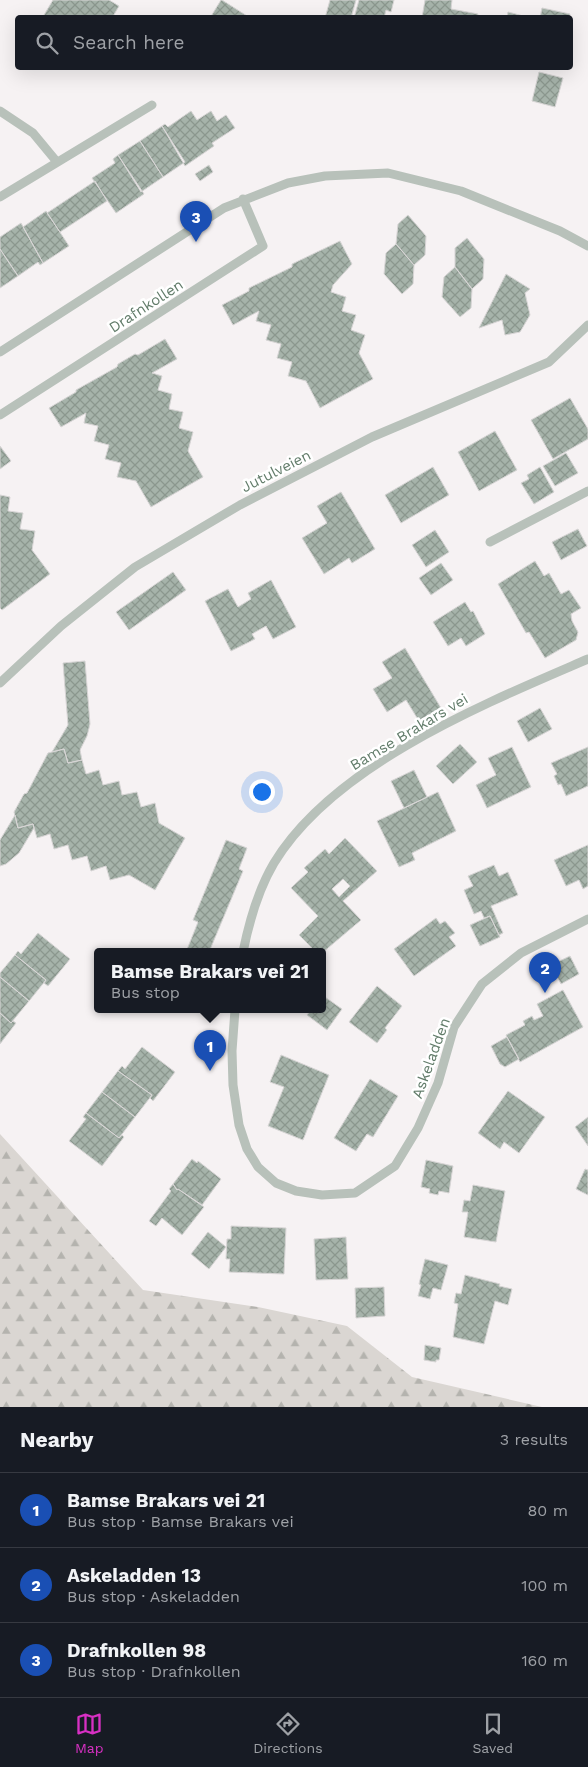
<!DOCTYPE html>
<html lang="en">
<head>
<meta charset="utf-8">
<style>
  body { margin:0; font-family:"Work Sans",sans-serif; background:#20242c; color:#f1f3f6 }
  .you { position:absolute; left:261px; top:791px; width:18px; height:18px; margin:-12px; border:4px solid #fff; border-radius:50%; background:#1a73e8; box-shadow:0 0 0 8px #1a73e833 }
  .badge { display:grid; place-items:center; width:32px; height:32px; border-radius:50%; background:#d830c4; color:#fff; font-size:16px; font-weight:700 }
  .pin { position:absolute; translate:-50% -41px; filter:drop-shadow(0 1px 2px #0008) }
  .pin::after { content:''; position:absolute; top:26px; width:18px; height:15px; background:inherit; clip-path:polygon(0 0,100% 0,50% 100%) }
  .popup { position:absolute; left:94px; top:948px; width:232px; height:65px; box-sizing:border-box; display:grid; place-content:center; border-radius:5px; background:#171b24; filter:drop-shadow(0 1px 4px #0005); font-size:16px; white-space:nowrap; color:#9ea1a6 }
  .popup b { font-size:19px; color:#f1f3f6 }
  .popup::after { content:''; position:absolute; left:50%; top:100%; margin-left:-10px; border:10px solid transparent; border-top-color:#171b24 }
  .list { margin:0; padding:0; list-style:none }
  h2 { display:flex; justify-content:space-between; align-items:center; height:65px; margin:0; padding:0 20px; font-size:21px }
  h2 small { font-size:16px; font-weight:400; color:#9ea1a6 }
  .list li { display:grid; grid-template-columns:32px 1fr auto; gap:15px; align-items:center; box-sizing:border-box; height:75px; padding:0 20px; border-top:1px solid #363941 }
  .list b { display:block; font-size:19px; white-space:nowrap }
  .list p { margin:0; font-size:16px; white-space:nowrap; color:#9ea1a6 }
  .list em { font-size:16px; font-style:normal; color:#9ea1a6 }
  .icon { flex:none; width:28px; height:28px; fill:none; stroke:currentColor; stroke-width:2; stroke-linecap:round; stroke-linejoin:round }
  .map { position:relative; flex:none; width:588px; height:1407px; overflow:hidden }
  .search { position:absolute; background:#171b24; box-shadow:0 5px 20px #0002; left:15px; right:15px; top:15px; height:55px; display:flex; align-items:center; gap:12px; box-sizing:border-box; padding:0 18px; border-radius:5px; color:#9ea1a6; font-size:19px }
  .sheet { height:290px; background:#171b24 }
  nav { display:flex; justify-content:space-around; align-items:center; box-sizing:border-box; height:70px; border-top:1px solid #363941; background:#171b24; font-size:14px; color:#9ea1a6 }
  nav a { display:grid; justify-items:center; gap:2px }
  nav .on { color:#d830c4 }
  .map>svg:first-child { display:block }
  .forest { fill:url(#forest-firs) }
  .building { fill:url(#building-cross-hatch); stroke:#d7d5d5; fill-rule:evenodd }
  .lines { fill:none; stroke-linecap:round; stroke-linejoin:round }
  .minor { stroke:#b8c1ba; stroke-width:9 }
  .labels { text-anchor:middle; stroke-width:5; stroke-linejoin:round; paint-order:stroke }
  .street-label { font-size:15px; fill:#627c6a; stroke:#fff }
</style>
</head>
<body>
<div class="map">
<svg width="588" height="1407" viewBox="0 0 588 1407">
  <defs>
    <pattern id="forest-firs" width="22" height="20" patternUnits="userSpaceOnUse" patternTransform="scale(1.25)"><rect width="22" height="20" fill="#dad6d2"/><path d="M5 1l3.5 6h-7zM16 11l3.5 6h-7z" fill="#b4b3ae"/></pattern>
    <pattern id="building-cross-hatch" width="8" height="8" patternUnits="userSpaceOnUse" patternTransform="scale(1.25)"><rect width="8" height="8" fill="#a6b3aa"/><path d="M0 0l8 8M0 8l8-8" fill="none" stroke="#8b978e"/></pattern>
  </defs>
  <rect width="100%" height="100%" fill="#f6f2f3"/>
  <path class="forest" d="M 0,1134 L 143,1290 L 258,1307 L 347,1326 L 412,1377 L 542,1407 L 0,1407 Z"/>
  <path class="building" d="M 53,0 L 109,0 L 119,6 L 112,18 L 48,18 L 44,15 Z
    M 221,0 L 222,0 L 247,16 L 210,18 Z
    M 330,0 L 356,0 L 351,18 L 325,18 Z
    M 359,0 L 394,0 L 391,12 L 386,10 L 384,18 L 354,18 Z
    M 425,0 L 452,0 L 451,9 L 478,14 L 477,18 L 422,18 Z
    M 542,8 L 570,14 L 569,18 L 540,18 Z
    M 508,12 L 531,18 L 507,18 Z
    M 539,72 L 563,78 L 555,107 L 532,101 Z
    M 191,111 L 197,120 L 211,111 L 217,121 L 226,115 L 235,128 L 212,143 L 214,146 L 185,166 L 162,126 L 165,124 L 168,127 Z
    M 162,126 L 185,162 L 163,177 L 140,141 Z
    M 140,141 L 163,177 L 141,192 L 118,155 Z
    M 118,155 L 144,194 L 116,213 L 92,178 L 115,163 L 113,159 Z
    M 209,165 L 213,172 L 200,181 L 195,174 Z
    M 95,181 L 107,201 L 60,232 L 47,213 Z
    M 46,211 L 69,246 L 43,263 L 23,227 Z
    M 408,215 L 426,236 L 425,255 L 414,265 L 396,244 L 398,224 Z
    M 21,223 L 43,263 L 40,265 L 38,262 L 18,276 L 0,249 L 0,237 Z
    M 467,238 L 484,259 L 483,279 L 472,289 L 455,267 L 455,248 Z
    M 340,241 L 352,264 L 333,285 L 331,292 L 346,297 L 342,311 L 356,315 L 351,330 L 365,335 L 359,353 L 373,379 L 320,408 L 306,381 L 288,376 L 292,362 L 277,358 L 281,344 L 266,340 L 271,325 L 256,321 L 259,311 L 233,325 L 222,305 L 249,291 L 249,288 L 292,267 L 292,264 Z
    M 396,244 L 414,265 L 413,284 L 402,294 L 384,274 L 386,253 Z
    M 0,249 L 18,276 L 0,288 Z
    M 455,267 L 472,289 L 471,308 L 460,317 L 442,297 L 444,277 Z
    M 506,274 L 530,289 L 525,293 L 530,315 L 520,332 L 505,335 L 502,320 L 479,328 Z
    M 165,339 L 177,359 L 152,373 L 162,376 L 158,390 L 172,394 L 169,409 L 183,412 L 179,428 L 193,432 L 188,451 L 203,477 L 151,507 L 136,481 L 117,477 L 121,463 L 105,459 L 109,445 L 94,441 L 98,426 L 84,423 L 86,413 L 61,427 L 49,408 L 76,392 L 76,390 L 117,367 L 118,364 L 135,354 L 138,355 Z
    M 570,398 L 588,429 L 588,439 L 553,459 L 531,420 Z
    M 495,431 L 517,470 L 479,491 L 458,452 Z
    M 0,446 L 11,461 L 0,469 Z
    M 566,453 L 578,473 L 555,486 L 543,466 Z
    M 433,467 L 449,495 L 401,523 L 385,495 Z
    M 540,467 L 554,492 L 534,504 L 521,483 L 529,479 L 527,475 Z
    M 341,492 L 375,549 L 352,563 L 349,558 L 324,574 L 302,538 L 327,523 L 317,506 Z
    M 0,495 L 10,497 L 8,511 L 23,513 L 20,529 L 35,531 L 32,550 L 50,574 L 2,610 L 0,608 Z
    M 578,529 L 587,546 L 561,560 L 552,542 Z
    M 435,530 L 449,552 L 426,567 L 412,545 Z
    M 535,561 L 544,576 L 549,573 L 561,594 L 569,590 L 581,608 L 571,614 L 572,621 L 578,632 L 576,640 L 545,658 L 529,632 L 526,633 L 498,584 Z
    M 441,563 L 453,580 L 431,595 L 419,578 Z
    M 173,572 L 186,590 L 129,630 L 116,612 Z
    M 271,580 L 296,627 L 273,639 L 266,626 L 252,634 L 255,639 L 231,651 L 205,601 L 228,589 L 238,607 L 251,599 L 248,593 Z
    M 465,602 L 471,612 L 473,611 L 485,634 L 466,646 L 461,638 L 448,646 L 433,622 Z
    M 405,648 L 441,708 L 419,721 L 406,700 L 387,712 L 373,689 L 392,678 L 382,662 Z
    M 85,661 L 90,724 L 87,736 L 80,750 L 82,760 L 68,763 L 64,749 L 52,752 L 68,725 L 63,663 Z
    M 540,708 L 552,729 L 528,742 L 517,721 Z
    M 460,744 L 477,762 L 453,784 L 436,766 Z
    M 512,747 L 531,787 L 487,808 L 476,785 L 496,775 L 488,758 Z
    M 588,747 L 588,786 L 566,796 L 561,784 L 558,785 L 554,776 L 557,774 L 551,763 Z
    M 64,749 L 68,763 L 82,760 L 86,774 L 99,770 L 103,785 L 119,781 L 122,795 L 137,792 L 141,807 L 155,803 L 159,823 L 185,838 L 155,890 L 129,875 L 110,880 L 106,866 L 91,871 L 87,856 L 72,860 L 68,845 L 54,849 L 50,834 L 37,838 L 33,824 L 18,828 L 14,812 L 24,794 L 27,793 L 48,753 Z
    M 414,770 L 427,797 L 404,808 L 391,781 Z
    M 438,792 L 456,831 L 412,853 L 415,860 L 399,867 L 377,821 Z
    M 15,815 L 18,828 L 33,824 L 34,828 L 19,853 L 6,864 L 0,866 L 0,840 Z
    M 345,838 L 377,871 L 343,901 L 361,920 L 322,953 L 316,952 L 299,935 L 318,916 L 291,888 L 308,872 L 304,868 L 325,849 L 329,854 ZM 343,879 L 350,886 L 339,897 L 332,889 Z
    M 226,840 L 247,848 L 239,869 L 243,871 L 209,952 L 186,952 L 198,922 L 193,920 Z
    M 588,845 L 588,886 L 583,889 L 579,880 L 566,886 L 554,860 Z
    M 494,865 L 499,876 L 508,872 L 518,895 L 491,906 L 503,933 L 499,935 L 490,916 L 484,918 L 481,911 L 474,914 L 464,890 L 473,886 L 468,876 Z
    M 490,916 L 500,937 L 480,946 L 470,925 Z
    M 436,918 L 440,924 L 445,921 L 455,933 L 449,937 L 456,946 L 414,976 L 394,949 Z
    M 38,933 L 70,959 L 48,986 L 44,983 L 46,980 L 15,955 L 18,951 L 21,954 Z
    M 15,955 L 46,980 L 29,1001 L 0,977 L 0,973 Z
    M 570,956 L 579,974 L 561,984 L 551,965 Z
    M 0,977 L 29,1001 L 11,1023 L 0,1013 Z
    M 377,986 L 402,1006 L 385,1028 L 387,1030 L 377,1043 L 349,1022 Z
    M 563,990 L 583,1027 L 520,1062 L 506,1035 L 525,1025 L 523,1021 L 532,1016 L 534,1020 L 543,1016 L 537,1004 Z
    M 322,995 L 342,1009 L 327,1030 L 307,1015 L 311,1010 L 322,1010 Z
    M 0,1013 L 11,1023 L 13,1021 L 16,1023 L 0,1044 Z
    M 507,1037 L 519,1059 L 505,1067 L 500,1064 L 491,1046 Z
    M 142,1047 L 175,1072 L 153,1101 L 150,1098 L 152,1095 L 118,1071 L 122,1066 L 125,1069 Z
    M 281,1055 L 329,1075 L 303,1140 L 268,1126 L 284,1087 L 270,1082 Z
    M 118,1071 L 152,1095 L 135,1117 L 102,1092 Z
    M 370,1079 L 398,1096 L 373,1137 L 367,1134 L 356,1151 L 334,1138 Z
    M 508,1091 L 545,1117 L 519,1153 L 504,1142 L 500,1149 L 478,1133 Z
    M 102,1092 L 135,1117 L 119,1138 L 86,1113 Z
    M 86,1113 L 119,1138 L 122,1135 L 124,1137 L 102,1166 L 69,1141 L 86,1119 L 83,1117 Z
    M 588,1117 L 588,1146 L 575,1127 Z
    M 192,1159 L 197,1163 L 198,1161 L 221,1179 L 202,1205 L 178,1189 L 177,1190 L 173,1184 Z
    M 426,1160 L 453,1166 L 449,1193 L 439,1191 L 438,1195 L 429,1193 L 430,1189 L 421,1187 Z
    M 585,1169 L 588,1170 L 588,1195 L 576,1189 Z
    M 173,1184 L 177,1190 L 178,1189 L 204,1207 L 182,1235 L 162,1218 L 156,1226 L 149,1221 L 171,1191 L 169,1189 Z
    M 473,1185 L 505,1191 L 496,1242 L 464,1237 L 468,1212 L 462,1212 L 464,1200 L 470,1201 Z
    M 231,1226 L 286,1228 L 284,1274 L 229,1272 L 230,1259 L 226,1259 L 227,1239 L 231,1239 Z
    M 208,1232 L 226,1247 L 209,1269 L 191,1254 Z
    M 346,1237 L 348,1279 L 316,1280 L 314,1239 Z
    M 425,1259 L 448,1265 L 441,1290 L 433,1288 L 430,1299 L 418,1296 L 421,1285 L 419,1284 Z
    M 465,1275 L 500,1284 L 499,1286 L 512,1289 L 508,1305 L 495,1301 L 484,1344 L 453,1337 L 458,1304 L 454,1303 L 456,1293 L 461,1294 Z
    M 384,1287 L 385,1316 L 356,1318 L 355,1288 Z
    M 425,1345 L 441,1348 L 439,1360 L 436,1360 L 436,1362 L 424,1360 Z"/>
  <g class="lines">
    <path class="minor" d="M 0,111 L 33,133 L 57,162
      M 0,197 L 152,105
      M 0,352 L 224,208 L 288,183 L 325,176 L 388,173 L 461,191 L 560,231 L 588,246
      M 0,415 L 263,246 L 243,199
      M 490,542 L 588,491
      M 0,683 L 61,626 L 135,567 L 240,505 L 372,437 L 549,362 L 588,325
      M 243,952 C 249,922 258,890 274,863 C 334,764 486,703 588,659
      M 235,1010 L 232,1051 L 233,1085 L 239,1125 L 247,1149 L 258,1167 L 276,1183 L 296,1191 L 322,1195 L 355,1193 L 395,1166 L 418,1128 L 438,1083 L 454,1027 L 482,984 L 521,953 L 588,919"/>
  </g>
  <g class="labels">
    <g class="street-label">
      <text transform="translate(146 306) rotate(-33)" y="5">Drafnkollen</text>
      <text transform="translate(276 471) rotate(-27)" y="5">Jutulveien</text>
      <text transform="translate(409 732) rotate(-31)" y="5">Bamse Brakars vei</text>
      <text transform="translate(431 1058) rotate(-70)" y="5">Askeladden</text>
    </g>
  </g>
</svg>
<div class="you"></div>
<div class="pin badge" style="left:210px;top:1071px;background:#1a4fb4">1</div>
<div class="popup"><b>Bamse Brakars vei 21</b>Bus stop</div>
<div class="pin badge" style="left:545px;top:993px;background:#1a4fb4">2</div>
<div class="pin badge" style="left:196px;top:242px;background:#1a4fb4">3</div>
<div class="search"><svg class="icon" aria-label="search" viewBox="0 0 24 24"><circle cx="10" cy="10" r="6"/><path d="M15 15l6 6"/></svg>Search here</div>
</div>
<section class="sheet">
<h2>Nearby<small>3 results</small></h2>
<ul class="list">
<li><span class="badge" style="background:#1a4fb4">1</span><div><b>Bamse Brakars vei 21</b><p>Bus stop · Bamse Brakars vei</p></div><em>80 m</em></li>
<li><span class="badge" style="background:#1a4fb4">2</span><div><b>Askeladden 13</b><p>Bus stop · Askeladden</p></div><em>100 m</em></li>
<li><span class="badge" style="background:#1a4fb4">3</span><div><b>Drafnkollen 98</b><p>Bus stop · Drafnkollen</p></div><em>160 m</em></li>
</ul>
</section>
<nav>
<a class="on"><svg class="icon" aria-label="map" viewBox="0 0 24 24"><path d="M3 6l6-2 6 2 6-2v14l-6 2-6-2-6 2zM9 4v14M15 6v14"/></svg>Map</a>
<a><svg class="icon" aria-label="directions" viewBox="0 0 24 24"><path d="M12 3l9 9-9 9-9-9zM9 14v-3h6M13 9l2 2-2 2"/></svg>Directions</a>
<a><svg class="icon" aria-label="saved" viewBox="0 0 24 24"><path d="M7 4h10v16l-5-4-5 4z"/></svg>Saved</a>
</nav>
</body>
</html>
